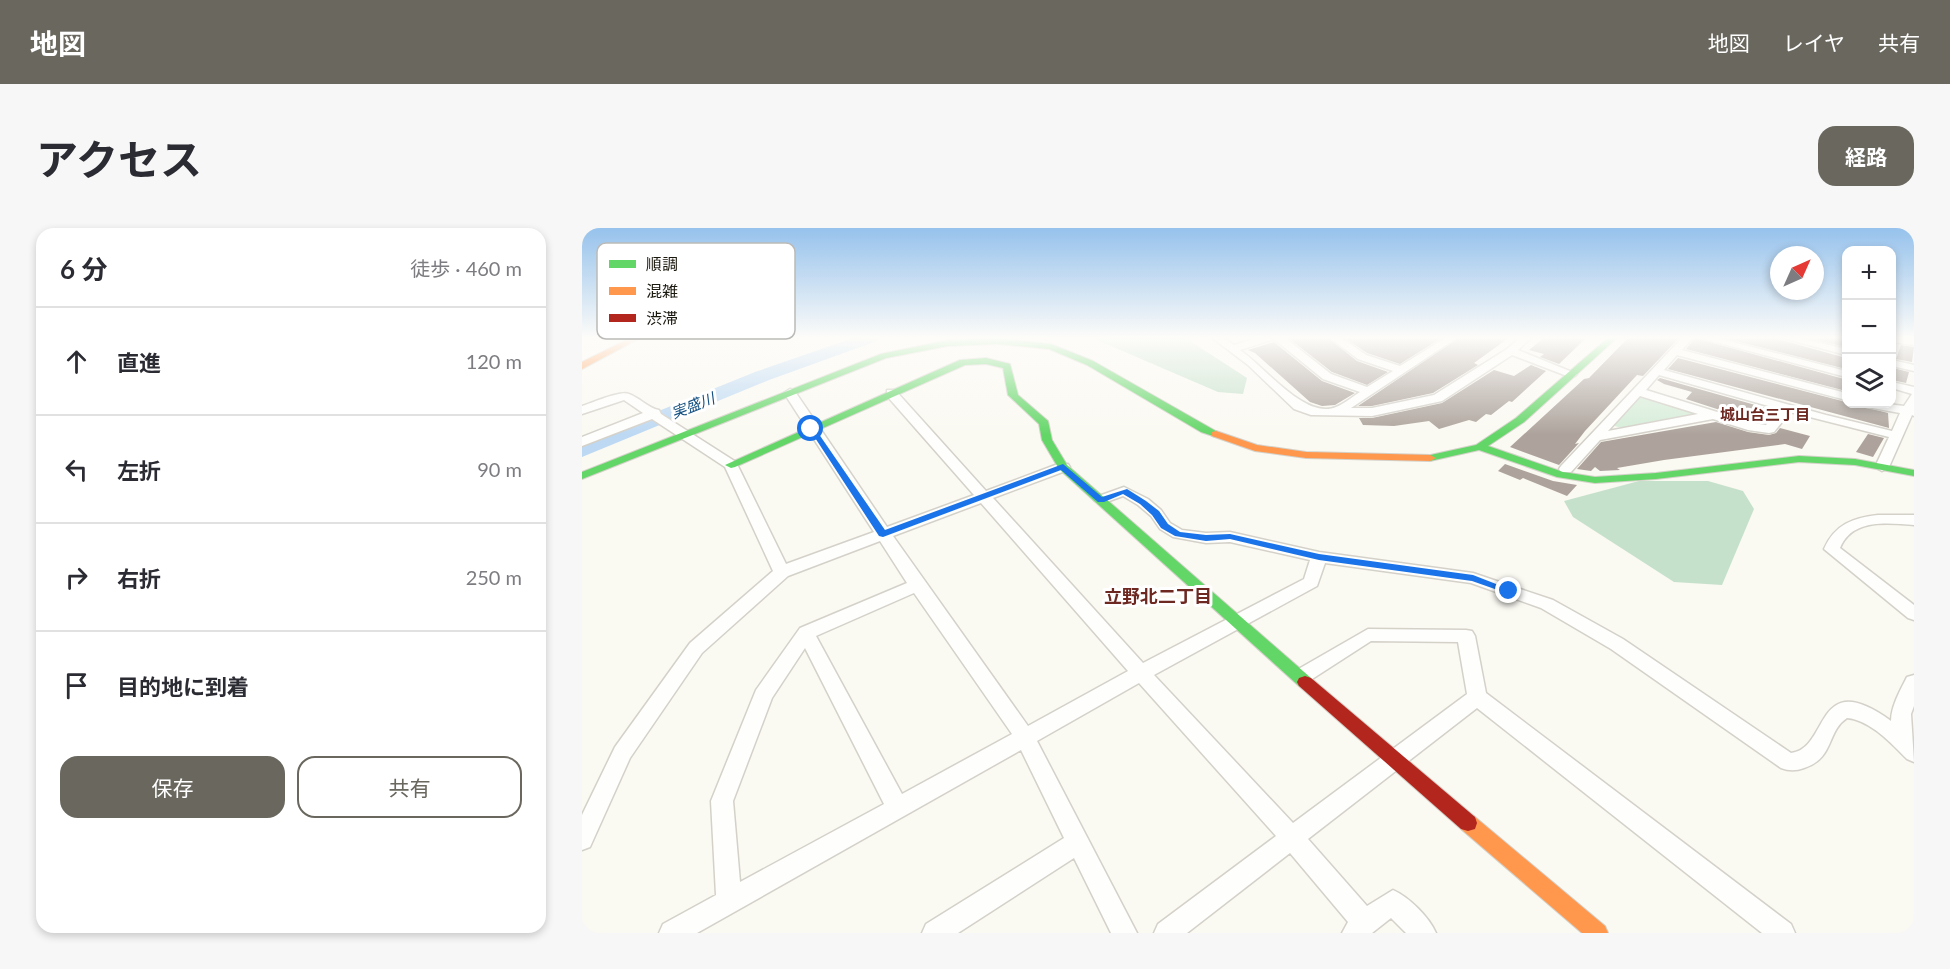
<!DOCTYPE html>
<html lang="ja">
<head>
<meta charset="utf-8">
<style>
  body { margin:0; font-family:Lato,"Noto Sans JP",sans-serif; background:#f7f7f7; color:#2b2b33 }
  .controls { position:absolute; right:18px; top:18px; display:grid; overflow:hidden; border-radius:12px; box-shadow:0 3px 9px #0003 }
  .controls button { width:54px; height:54px; display:grid; place-items:center; padding:0; border:0; border-bottom:2px solid #e1e1e2; background:#fff; color:#2b2b33; font:30px sans-serif }
  .compass { position:absolute; left:1188px; top:18px; width:54px; height:54px; border-radius:50%; background:#fff; box-shadow:0 3px 9px #0003; rotate:45deg }
  .stop { position:absolute; width:18px; height:18px; margin:-14px; border:4px solid #1a73e8; border-radius:50%; background:#fff }
  .stop.end { background:#1a73e8; border-color:#fff; box-shadow:0 2px 6px #0008 }
  .list { margin:0; padding:0; list-style:none }
  h2 { display:flex; justify-content:space-between; align-items:center; height:78px; margin:0; padding:0 24px; font-size:26px }
  h2 small { font-size:20px; font-weight:400; color:#7c7c81 }
  .list li { display:grid; grid-template-columns:39px 1fr auto; gap:18px; align-items:center; box-sizing:border-box; height:108px; padding:0 24px; border-top:2px solid #e1e1e2 }
  .list b { display:block; font-size:22px; white-space:nowrap }
  .list em { font-size:20px; font-style:normal; color:#7c7c81 }
  .actions { display:flex; gap:12px; padding:18px 24px }
  .actions a { flex:1; padding:14px 0; border:2px solid #69675e; border-radius:18px; text-align:center; font-size:21px; color:#69675e }
  .actions .main { background:#69675e; color:#fff }
  .icon { flex:none; width:33px; height:33px; fill:none; stroke:currentColor; stroke-width:2; stroke-linecap:round; stroke-linejoin:round }
  .map { position:relative; flex:none; width:1332px; height:705px; overflow:hidden; border-radius:18px }
  header { display:flex; align-items:center; gap:36px; box-sizing:border-box; height:84px; padding:0 30px; background:#69675e; color:#fff }
  header strong { font-size:28px }
  nav { display:flex; gap:33px; margin-inline-start:auto; font-size:21px }
  .intro { display:flex; align-items:center; justify-content:space-between; box-sizing:border-box; height:144px; padding:0 36px }
  h1 { margin:0; font-size:42px }
  .button { padding:15px 27px; border-radius:18px; background:#69675e; color:#fff; font-size:21px; font-weight:700 }
  main { display:flex; gap:36px; padding:0 36px }
  aside { flex:1; background:#fff; border-radius:18px; box-shadow:0 3px 9px #0003 }
  .map>svg:first-child { display:block }
  .green { fill:#d6edd9 }
  .forest { fill:#c6e1cb }
  .lines { fill:none; stroke-linecap:round; stroke-linejoin:round }
  .river { fill:#bcd8f3; fill-rule:evenodd }
  .building { fill:#ada39c }
  .street-casing { stroke:#d4d1c9; stroke-width:3 }
  .fast-casing { stroke:#d4d1c9; stroke-width:2 }
  .slow-casing { stroke:#d4d1c9; stroke-width:2 }
  .jam-casing { stroke:#d4d1c9; stroke-width:2 }
  .street { fill:#fefefd; fill-rule:evenodd }
  .fast { fill:#63d668; fill-rule:evenodd }
  .slow { fill:#ff974d; fill-rule:evenodd }
  .jam { fill:#b3261e; fill-rule:evenodd }
  .route { fill:#1a73e8 }
  .labels { text-anchor:middle; stroke-width:6; stroke-linejoin:round; paint-order:stroke }
  .far-water-label { font-size:15px; font-style:italic; fill:#104d7f; stroke:#fff }
  .far-neighbourhood-label { font-size:15px; font-weight:bold; fill:#6d2821; stroke:#fff }
  .neighbourhood-label { font-size:18px; font-weight:bold; fill:#6d2821; stroke:#fff }
  .key { fill:#fff; stroke:#bbbab7; stroke-width:1.5 }
  .key-label { font-size:16px; fill:#1b180e }
</style>
</head>
<body>
<header>
<strong>地図</strong>
<nav><a>地図</a><a>レイヤ</a><a>共有</a></nav>
</header>
<div class="intro"><h1>アクセス</h1><a class="button">経路</a></div>
<main>
<aside>
<h2>6 分<small>徒歩 · 460 m</small></h2>
<ul class="list">
<li><svg class="icon" aria-label="ahead" viewBox="0 0 24 24"><path d="M12 20V5M6 11l6-6 6 6"/></svg><div><b>直進</b></div><em>120 m</em></li>
<li><svg class="icon" aria-label="left" viewBox="0 0 24 24"><path d="M17 20v-9H6M10 6l-5 5 5 5"/></svg><div><b>左折</b></div><em>90 m</em></li>
<li><svg class="icon" aria-label="right" viewBox="0 0 24 24"><path d="M7 20v-9h11M14 6l5 5-5 5"/></svg><div><b>右折</b></div><em>250 m</em></li>
<li><svg class="icon" aria-label="arrive" viewBox="0 0 24 24"><path d="M6 21V4h12l-3 4 3 4H6"/></svg><div><b>目的地に到着</b></div></li>
</ul>
<div class="actions"><a class="main">保存</a><a>共有</a></div>
</aside>
<div class="map">
<svg width="1332" height="705" viewBox="0 0 1332 705">
  <rect width="100%" height="100%" fill="#faf9f2"/>
  <path class="green" d="M 1055,169 L 1063,169 L 1115,185 L 1118,190 L 1040,200 L 1029,197 Z"/>
  <path class="forest" d="M 508,109 L 602,109 L 665,150 L 661,166 L 636,164 Z
    M 1057,253 L 1126,253 L 1161,263 L 1172,281 L 1140,357 L 1092,354 L 991,289 L 982,273 Z"/>
  <g class="lines">
    <path class="river" d="M 274,109 L 298,109 L 295,113 L 187,152 L 0,229 L 0,214 L 173,144 Z"/>
  </g>
  <path class="building" d="M 705,109 L 745,109 L 775,133 L 806,144 L 785,157 L 750,144 Z
    M 761,109 L 861,109 L 818,136 L 785,125 Z
    M 878,109 L 928,109 L 892,135 L 896,137 L 851,165 L 790,178 L 776,178 Z
    M 963,109 L 1005,109 L 977,136 L 958,129 L 962,126 L 947,122 Z
    M 1047,109 L 1098,109 L 1061,148 L 1055,147 L 1003,203 L 993,216 L 997,215 L 977,237 L 928,219 L 1002,151 L 1007,150 Z
    M 1138,109 L 1195,109 L 1196,111 L 1264,130 L 1264,141 Z
    M 1221,109 L 1264,109 L 1264,119 Z
    M 1113,110 L 1262,151 L 1264,153 L 1264,163 L 1104,121 Z
    M 692,114 L 740,153 L 773,165 L 753,177 L 740,178 L 728,174 L 673,125 L 666,122 Z
    M 1319,117 L 1332,119 L 1330,134 L 1314,131 Z
    M 1096,130 L 1306,185 L 1307,200 L 1086,141 Z
    M 949,137 L 964,143 L 930,174 L 927,173 L 909,187 L 904,186 L 894,194 L 887,192 L 857,201 L 847,193 L 812,198 L 781,197 L 777,190 L 790,190 L 860,175 L 912,142 L 932,148 Z
    M 1311,140 L 1327,144 L 1324,155 L 1310,152 Z
    M 1078,150 L 1191,182 L 1183,195 L 1172,193 L 1104,171 L 1110,164 L 1082,156 L 1075,152 Z
    M 1134,194 L 1166,204 L 1187,207 L 1194,205 L 1198,200 L 1228,208 L 1220,221 L 1203,216 L 1082,232 L 1035,240 L 1038,242 L 1018,243 L 1013,239 L 1009,243 L 995,241 L 1019,214 Z
    M 1286,206 L 1302,210 L 1291,229 L 1274,224 Z
    M 923,236 L 971,253 L 995,257 L 985,268 L 941,250 L 938,252 L 916,243 Z"/>
  <g class="lines">
    <defs>
      <path id="street" d="M 629,109 L 640,109 L 652,117 L 679,109 L 702,109 L 749,146 L 785,159 L 811,143 L 776,131 L 747,109 L 758,109 L 784,127 L 818,138 L 865,109 L 876,109 L 769,180 L 790,180 L 852,167 L 925,121 L 939,109 L 950,109 L 936,122 L 995,146 L 993,148 L 985,148 L 930,127 L 860,173 L 790,188 L 729,187 L 712,181 L 666,137 ZM 692,111 L 741,151 L 778,164 C 770,169 762,176 754,179 C 723,192 682,138 658,122 Z
        M 1101,109 L 1111,109 L 1100,122 L 1264,165 L 1264,172 L 1095,127 L 1082,142 L 1244,187 L 1310,203 L 1318,185 L 1285,179 L 1283,176 L 1306,176 L 1322,178 L 1330,166 L 1310,160 L 1310,154 L 1332,159 L 1332,188 L 1330,187 L 1307,239 L 1300,243 L 1293,239 L 1307,209 L 1208,184 L 1192,204 L 1187,205 L 1166,202 L 1131,191 L 1018,212 L 989,244 L 979,244 L 977,241 L 979,238 ZM 1077,147 L 1197,181 L 1184,197 L 1171,195 L 1064,162 ZM 1058,168 L 1116,186 L 1026,203 Z
        M 1115,109 L 1131,109 L 1264,143 L 1264,149 Z
        M 1197,109 L 1213,109 L 1264,121 L 1264,127 Z
        M 1310,109 L 1332,111 L 1332,117 L 1310,114 Z
        M 1310,132 L 1332,137 L 1332,143 L 1310,138 Z
        M 208,161 L 212,162 L 305,299 L 392,267 L 305,168 L 305,162 L 313,162 L 404,263 L 476,236 L 486,236 L 488,239 L 486,242 L 411,270 L 561,435 L 722,351 L 728,332 L 648,314 L 624,315 L 591,309 L 578,301 L 569,288 L 556,277 L 541,268 L 519,276 L 512,272 L 514,269 L 542,259 L 566,271 L 579,282 L 588,295 L 600,302 L 624,305 L 648,304 L 737,324 L 891,345 L 971,372 L 1041,411 L 1209,525 C 1248,521 1232,437 1309,493 C 1309,478 1319,461 1325,449 L 1332,447 L 1332,478 L 1329,486 L 1332,534 L 1325,531 C 1309,515 1288,492 1265,490 C 1244,504 1253,530 1222,540 C 1214,543 1207,543 1199,540 L 1029,421 L 959,380 L 889,355 L 743,335 L 735,358 L 572,447 L 711,595 L 885,466 L 876,414 L 789,413 L 727,453 L 720,455 L 713,453 L 711,448 L 713,443 L 786,401 L 884,402 L 890,403 L 893,408 L 904,465 L 1209,696 L 1213,705 L 1180,705 L 895,480 L 726,611 L 785,678 L 811,662 C 827,669 847,689 854,705 L 824,705 L 809,690 L 790,705 L 760,705 L 766,694 L 708,625 L 605,705 L 572,705 L 576,696 L 694,608 L 557,455 L 455,513 L 555,705 L 529,705 L 492,630 L 376,705 L 340,705 L 344,696 L 482,610 L 439,522 L 115,705 L 77,705 L 81,696 L 134,667 L 129,573 L 174,462 L 218,400 L 325,355 L 298,313 L 206,348 L 120,425 L 48,530 L 8,619 L 0,622 L 0,587 L 33,519 L 108,415 L 191,343 L 143,239 L 70,191 L 0,218 L 0,209 L 61,185 L 42,172 L 0,186 L 0,178 C 10,175 39,162 47,166 C 58,170 66,180 77,182 L 79,186 L 154,234 L 204,336 L 292,304 L 202,165 ZM 399,275 L 546,443 L 446,498 L 311,308 ZM 332,365 L 430,506 L 320,566 L 234,408 ZM 223,420 L 302,576 L 158,654 L 151,573 L 190,470 Z
        M 1296,287 L 1332,287 L 1332,297 C 1306,295 1270,290 1258,320 L 1332,377 L 1332,392 L 1326,390 L 1242,321 C 1253,296 1271,290 1296,287 Z"/>
      <path id="fast" d="M 1027,109 L 1036,109 L 942,194 L 906,218 L 981,244 L 1013,249 L 1074,245 L 1217,228 L 1273,231 L 1332,242 L 1332,248 L 1273,237 L 1217,234 L 1074,251 L 1013,255 L 975,249 L 897,222 L 848,233 L 842,230 L 844,228 L 894,217 L 934,190 Z
        M 415,110 L 469,116 L 511,133 L 639,206 L 634,209 L 619,204 L 505,137 L 467,121 L 415,116 L 366,118 L 304,130 L 0,251 L 0,244 L 299,126 L 366,112 Z
        M 404,130 L 428,136 L 436,167 L 466,193 L 470,212 L 485,237 L 729,450 L 731,454 L 729,458 L 723,460 L 717,458 L 477,241 L 460,212 L 457,196 L 426,167 L 421,140 L 404,136 L 383,137 L 153,239 L 149,240 L 143,237 L 378,132 Z"/>
      <path id="slow" d="M 50,109 L 60,109 L 0,141 L 0,134 Z
        M 634,203 L 675,217 L 724,224 L 848,227 L 854,230 L 848,233 L 724,230 L 673,223 L 630,208 L 630,204 Z
        M 886,587 L 893,589 L 1023,698 L 1026,705 L 1000,705 L 879,601 L 877,595 L 879,589 Z"/>
      <path id="jam" d="M 723,448 L 729,450 L 893,589 L 895,595 L 893,601 L 886,603 L 879,601 L 717,458 L 715,454 L 717,450 Z"/>
    </defs>
    <use href="#street" class="street-casing"/>
    <use href="#fast" class="fast-casing"/>
    <use href="#slow" class="slow-casing"/>
    <use href="#jam" class="jam-casing"/>
    <use href="#street" class="street"/>
    <use href="#fast" class="fast"/>
    <use href="#slow" class="slow"/>
    <use href="#jam" class="jam"/>
  </g>
  <linearGradient id="sky" x2="0" y2="1"><stop stop-color="#96c2ec"/><stop offset="0.53" stop-color="#fdfcf9"/><stop offset="1" stop-color="#fdfcf9" stop-opacity="0"/></linearGradient>
  <rect width="1332" height="207" fill="url(#sky)"/>
  <path class="route" d="M 226,199 L 232,199 L 303,302 L 481,236 L 520,269 L 545,261 L 564,273 L 577,283 L 586,296 L 598,304 L 624,307 L 648,306 L 737,326 L 891,347 L 932,363 L 927,366 L 890,353 L 737,332 L 648,311 L 624,313 L 593,308 L 579,300 L 570,287 L 558,276 L 541,266 L 522,274 L 516,274 L 479,242 L 301,309 L 297,308 Z"/>
  <g class="labels">
    <g class="far-water-label">
      <text transform="translate(111 178) rotate(-21)" y="5">実盛川</text>
    </g>
    <g class="far-neighbourhood-label">
      <text x="1183" y="192">城山台三丁目</text>
    </g>
    <g class="neighbourhood-label">
      <text x="576" y="375">立野北二丁目</text>
    </g>
  </g>
  <rect x="15" y="15" width="198" height="96" rx="9" class="key"/>
  <rect x="27" y="32" width="27" height="8" fill="#63d668"/>
  <rect x="27" y="59" width="27" height="8" fill="#ff974d"/>
  <rect x="27" y="86" width="27" height="8" fill="#b3261e"/>
  <g class="key-label">
    <text x="64" y="42">順調</text>
    <text x="64" y="69">混雑</text>
    <text x="64" y="96">渋滞</text>
  </g>
</svg>
<div class="controls">
<button>+</button>
<button>−</button>
<button><svg class="icon" aria-label="layers" viewBox="0 0 24 24"><path d="M12 4l9 5-9 5-9-5zM3 14l9 5 9-5"/></svg></button>
</div>
<svg class="compass" viewBox="-18 -18 36 36"><path d="M0-13l5 13h-10z" fill="#e53935"/><path d="M0 13l5-13h-10z" fill="#7c7c81"/></svg>
<div class="stop" style="left:229px;top:201px"></div>
<div class="stop end" style="left:927px;top:363px"></div>
</div>
</main>
</body>
</html>
